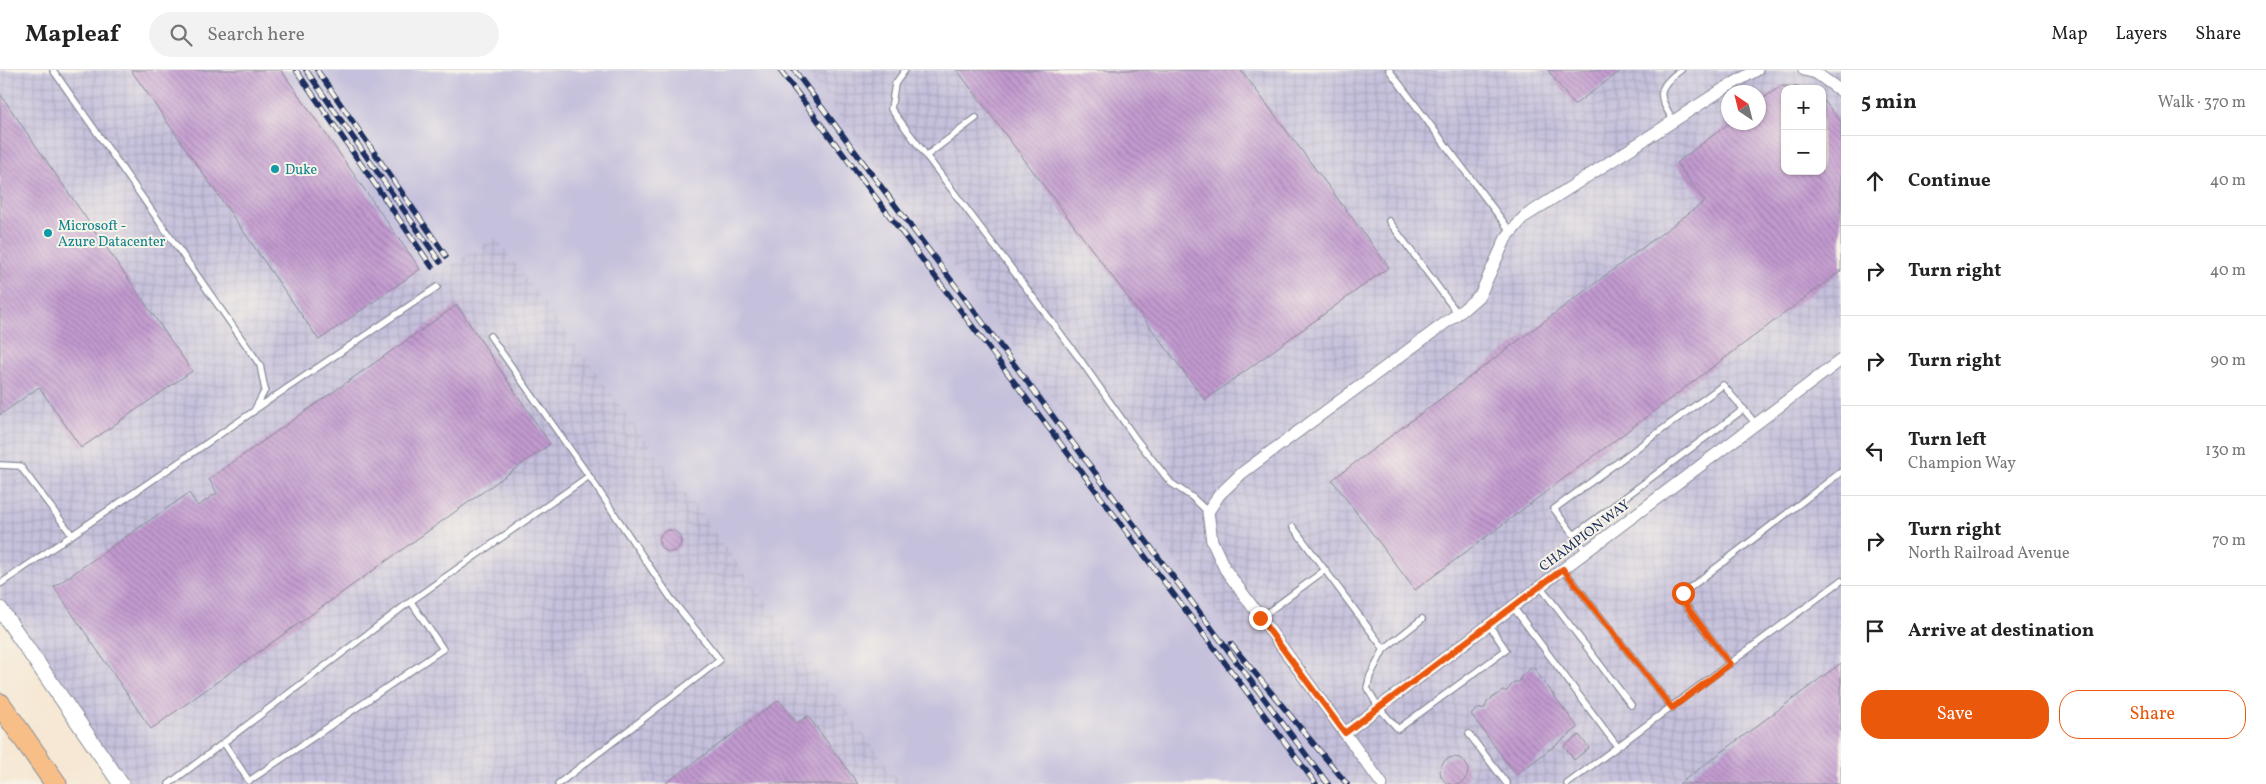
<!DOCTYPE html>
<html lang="en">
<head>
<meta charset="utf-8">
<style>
  body { margin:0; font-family:Vollkorn,serif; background:#f2f2f2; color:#222 }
  .controls { position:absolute; right:15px; top:15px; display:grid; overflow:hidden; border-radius:10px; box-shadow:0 1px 4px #0004 }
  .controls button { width:45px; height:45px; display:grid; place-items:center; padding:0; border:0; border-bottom:1px solid #e0e0e0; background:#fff; color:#222; font:25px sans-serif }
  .compass { position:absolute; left:1721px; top:15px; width:45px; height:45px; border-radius:50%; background:#fff; box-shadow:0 1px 4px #0004; rotate:325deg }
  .stop { position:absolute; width:15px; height:15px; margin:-11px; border:4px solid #ea580c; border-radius:50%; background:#fff }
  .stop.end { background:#ea580c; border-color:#fff; box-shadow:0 1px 5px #0008 }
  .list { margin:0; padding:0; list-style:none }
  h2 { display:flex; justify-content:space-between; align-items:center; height:65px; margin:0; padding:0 20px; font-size:21px }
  h2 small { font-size:16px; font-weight:400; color:#767676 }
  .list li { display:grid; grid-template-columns:32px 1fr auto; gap:15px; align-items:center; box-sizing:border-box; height:90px; padding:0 20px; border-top:1px solid #e0e0e0 }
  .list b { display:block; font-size:19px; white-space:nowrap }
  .list p { margin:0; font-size:16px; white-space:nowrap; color:#767676 }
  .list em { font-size:16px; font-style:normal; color:#767676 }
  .actions { display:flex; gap:10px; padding:15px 20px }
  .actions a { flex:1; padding:11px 0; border:1px solid #ea580c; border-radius:20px; text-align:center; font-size:18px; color:#ea580c }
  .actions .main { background:#ea580c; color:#fff }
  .icon { flex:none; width:28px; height:28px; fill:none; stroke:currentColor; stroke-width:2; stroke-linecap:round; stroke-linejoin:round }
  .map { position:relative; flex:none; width:1841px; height:714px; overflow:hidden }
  header { display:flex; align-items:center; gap:30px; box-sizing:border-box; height:70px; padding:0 25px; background:#fff; border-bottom:1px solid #e0e0e0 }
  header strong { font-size:24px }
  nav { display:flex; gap:28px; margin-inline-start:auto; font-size:18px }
  .search { width:350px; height:45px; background:#f2f2f2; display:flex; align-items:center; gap:12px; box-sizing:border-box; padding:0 18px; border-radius:28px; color:#767676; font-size:19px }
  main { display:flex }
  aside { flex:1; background:#fff }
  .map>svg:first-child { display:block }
  .industrial { fill:url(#industrial-grid); fill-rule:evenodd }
  .railway { fill:#c5c0db }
  .building { fill:url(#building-back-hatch) }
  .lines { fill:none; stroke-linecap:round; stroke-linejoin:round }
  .service-casing { stroke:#888c99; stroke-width:8 }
  .minor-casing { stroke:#888c99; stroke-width:13 }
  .tertiary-casing { stroke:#888c99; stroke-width:17 }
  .motorway-casing { stroke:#888c99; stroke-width:23 }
  .service { stroke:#fff; stroke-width:5.5 }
  .minor { stroke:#fff; stroke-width:11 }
  .tertiary { stroke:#fff; stroke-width:15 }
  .motorway { stroke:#f7be88; stroke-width:21 }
  .rail-casing { stroke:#1b2f5e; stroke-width:5.5 }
  .rail { stroke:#f7f3e8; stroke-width:4; stroke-dasharray:11; stroke-linecap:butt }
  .route { stroke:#ea580c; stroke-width:6 }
  .culture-dot { fill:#0f9aa8; stroke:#f7f3e8; stroke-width:2 }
  .labels { text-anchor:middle; stroke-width:4; stroke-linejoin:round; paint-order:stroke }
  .culture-label { font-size:14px; fill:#0d838f; stroke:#f7f3e8; text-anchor:start }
  .street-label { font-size:14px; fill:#1b2f5e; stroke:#f7f3e8 }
</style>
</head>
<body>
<header>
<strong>Mapleaf</strong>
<div class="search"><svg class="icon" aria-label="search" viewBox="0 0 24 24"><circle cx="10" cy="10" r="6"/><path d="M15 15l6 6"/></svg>Search here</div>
<nav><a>Map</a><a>Layers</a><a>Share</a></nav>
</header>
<main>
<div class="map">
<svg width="1841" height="714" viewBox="0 0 1841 714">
  <defs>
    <pattern id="industrial-grid" width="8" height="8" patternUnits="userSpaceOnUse" patternTransform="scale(1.25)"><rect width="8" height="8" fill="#c5c0db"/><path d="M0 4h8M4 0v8" fill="none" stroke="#a9a5be"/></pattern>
    <pattern id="building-back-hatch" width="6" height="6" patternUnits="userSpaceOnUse" patternTransform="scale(1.25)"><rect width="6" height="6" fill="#c29acf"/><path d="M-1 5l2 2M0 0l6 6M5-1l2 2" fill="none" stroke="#9d7eab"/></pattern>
  </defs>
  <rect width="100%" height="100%" fill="#f7f3e8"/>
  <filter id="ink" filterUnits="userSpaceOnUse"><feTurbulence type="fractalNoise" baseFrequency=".02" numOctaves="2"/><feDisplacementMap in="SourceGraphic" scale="10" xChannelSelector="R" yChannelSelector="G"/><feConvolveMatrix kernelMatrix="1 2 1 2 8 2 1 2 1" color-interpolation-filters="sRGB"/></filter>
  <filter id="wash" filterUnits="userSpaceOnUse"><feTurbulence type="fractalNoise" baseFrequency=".0096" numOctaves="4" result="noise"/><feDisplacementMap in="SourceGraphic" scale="20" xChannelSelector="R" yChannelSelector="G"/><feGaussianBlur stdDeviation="1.12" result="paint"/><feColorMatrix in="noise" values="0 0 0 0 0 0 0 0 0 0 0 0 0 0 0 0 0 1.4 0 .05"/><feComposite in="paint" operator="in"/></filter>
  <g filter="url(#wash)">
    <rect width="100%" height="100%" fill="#f6e8d4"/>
    <path class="industrial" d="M 0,0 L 1841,0 L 1841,714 L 121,714 L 0,539 ZM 1785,19 L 1822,19 L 1822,101 L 1785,101 ZM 1728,22 L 1758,22 L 1758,52 L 1728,52 Z"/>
    <path class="railway" d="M 282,0 L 805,0 L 1344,714 L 901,714 L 496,168 L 425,211 Z"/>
    <g id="blocks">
      <path class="building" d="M 131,0 L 281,0 L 420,199 L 319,270 Z
        M 957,0 L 1241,0 L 1389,197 L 1205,330 Z
        M 1548,0 L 1622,0 L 1574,35 Z
        M 1781,16 L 1801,17 L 1785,19 L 1785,101 L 1822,101 L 1822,28 L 1841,52 L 1841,201 L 1415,520 L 1332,410 L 1705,131 L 1676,93 L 1731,52 L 1758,52 L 1758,32 Z
        M 0,24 L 192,301 L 81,378 L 39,317 L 0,345 Z
        M 457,235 L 550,374 L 151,659 L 54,517 L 189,423 L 198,436 L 217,423 L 209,409 Z
        M659 471a11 11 0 1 1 22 0a11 11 0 1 1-22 0Z
        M 1841,593 L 1841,714 L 1679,714 Z
        M 1533,597 L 1578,658 L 1516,705 L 1471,644 L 1478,639 L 1485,638 L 1487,632 L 1502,621 L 1507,621 L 1514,612 L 1519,612 L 1521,606 Z
        M 779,630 L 797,653 L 808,646 L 858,714 L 665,714 Z
        M 1579,665 L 1589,678 L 1574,690 L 1564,676 Z
        M1440 701a14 14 0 1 1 28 0a14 14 0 1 1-28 0Z"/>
    </g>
  </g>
  <g filter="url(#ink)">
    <use href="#blocks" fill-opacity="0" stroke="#888c99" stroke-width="1"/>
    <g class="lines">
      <defs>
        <path id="service" d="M 905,0 L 895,14 L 891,39 L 1079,288 L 1136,369 L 1171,413 L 1192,427 L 1208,442
          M 1389,0 L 1511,162
          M 1674,51 C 1658,27 1655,18 1681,0
          M 926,86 L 976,48
          M 1389,151 L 1458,244
          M 490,266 L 589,406
          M 256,339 L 437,217
          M 0,395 L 20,396 L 72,465
          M 1293,457 L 1325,500
          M 1574,465 L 1744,339
          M 1587,482 L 1554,439 L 1723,315 L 1756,354
          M 1563,499 L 1672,638
          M 0,514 L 254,341 L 265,320 L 260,295 L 53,0
          M 1540,516 L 1631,635
          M 1513,537 L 1617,676
          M 1260,548 L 1325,500 L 1384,579 L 1422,549
          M 1384,579 L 1370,606 L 1367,618 L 1379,638 L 1398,659 L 1506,580 L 1489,555
          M 1730,594 L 1682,530 L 1683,523 L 1841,402
          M 1469,664 L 1507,714
          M 224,673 L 249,711 L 443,579 L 411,532
          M 169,714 L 407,534 L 589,406 L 672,530 L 720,590 L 558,714
          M 1567,714 L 1841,511"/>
        <path id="minor" d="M 1804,0 L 1816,3 L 1841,21
          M 1345,663 L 1841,290
          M 1382,714 L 1225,499 L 1212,471 L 1208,442 L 1219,425 L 1242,403 L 1464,239 L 1480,225 L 1506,168 L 1524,147 L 1725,18 L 1757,0"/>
        <path id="tertiary" d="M 0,539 L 121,714"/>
        <path id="motorway" d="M 0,634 L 56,714"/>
      </defs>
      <use href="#service" class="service-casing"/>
      <use href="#minor" class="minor-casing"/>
      <use href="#tertiary" class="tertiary-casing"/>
      <use href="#motorway" class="motorway-casing"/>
      <use href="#service" class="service"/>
      <use href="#minor" class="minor"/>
      <use href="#tertiary" class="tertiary"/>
      <use href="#motorway" class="motorway"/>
      <defs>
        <path id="rail" d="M 296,0 L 432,197
          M 306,0 L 440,192
          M 317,0 L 446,186
          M 780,0 L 1316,714
          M 794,0 L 1328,714
          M 1231,574 L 1347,714"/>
      </defs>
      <use href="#rail" class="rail-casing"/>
      <use href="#rail" class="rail"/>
    </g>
  </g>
  <g class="lines" filter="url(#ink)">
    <path class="route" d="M 1260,548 L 1345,663 L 1563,499 L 1672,638 L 1730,594 L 1682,530 L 1683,523"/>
  </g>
  <g class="culture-dot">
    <circle cx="275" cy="99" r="5"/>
    <circle cx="48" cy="163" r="5"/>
  </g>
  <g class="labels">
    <g class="culture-label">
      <text x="285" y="104">Duke</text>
      <text x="58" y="160">Microsoft -<tspan x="58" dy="16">Azure Datacenter</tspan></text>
    </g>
    <g class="street-label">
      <text transform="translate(1584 465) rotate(-37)" y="5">CHAMPION WAY</text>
    </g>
  </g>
</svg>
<div class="controls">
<button>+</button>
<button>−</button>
</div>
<svg class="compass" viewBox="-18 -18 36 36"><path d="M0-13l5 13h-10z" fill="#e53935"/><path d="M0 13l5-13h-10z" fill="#767676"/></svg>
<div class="stop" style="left:1683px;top:523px"></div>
<div class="stop end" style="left:1260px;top:548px"></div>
</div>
<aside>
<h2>5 min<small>Walk · 370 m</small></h2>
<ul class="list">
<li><svg class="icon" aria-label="ahead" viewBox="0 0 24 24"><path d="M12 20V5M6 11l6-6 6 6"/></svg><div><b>Continue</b></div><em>40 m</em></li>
<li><svg class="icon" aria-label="right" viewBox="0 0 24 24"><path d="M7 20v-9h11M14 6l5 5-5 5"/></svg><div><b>Turn right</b></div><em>40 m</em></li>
<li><svg class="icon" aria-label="right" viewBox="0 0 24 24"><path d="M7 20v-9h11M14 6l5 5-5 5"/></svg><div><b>Turn right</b></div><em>90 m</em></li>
<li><svg class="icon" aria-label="left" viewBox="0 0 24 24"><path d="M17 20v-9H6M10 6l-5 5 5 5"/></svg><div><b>Turn left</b><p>Champion Way</p></div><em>130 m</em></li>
<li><svg class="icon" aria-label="right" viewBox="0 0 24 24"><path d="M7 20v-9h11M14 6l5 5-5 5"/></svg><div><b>Turn right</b><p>North Railroad Avenue</p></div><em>70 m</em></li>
<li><svg class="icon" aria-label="arrive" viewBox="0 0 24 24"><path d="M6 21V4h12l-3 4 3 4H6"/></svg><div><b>Arrive at destination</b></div></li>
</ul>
<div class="actions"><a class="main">Save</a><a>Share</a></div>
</aside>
</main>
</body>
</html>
